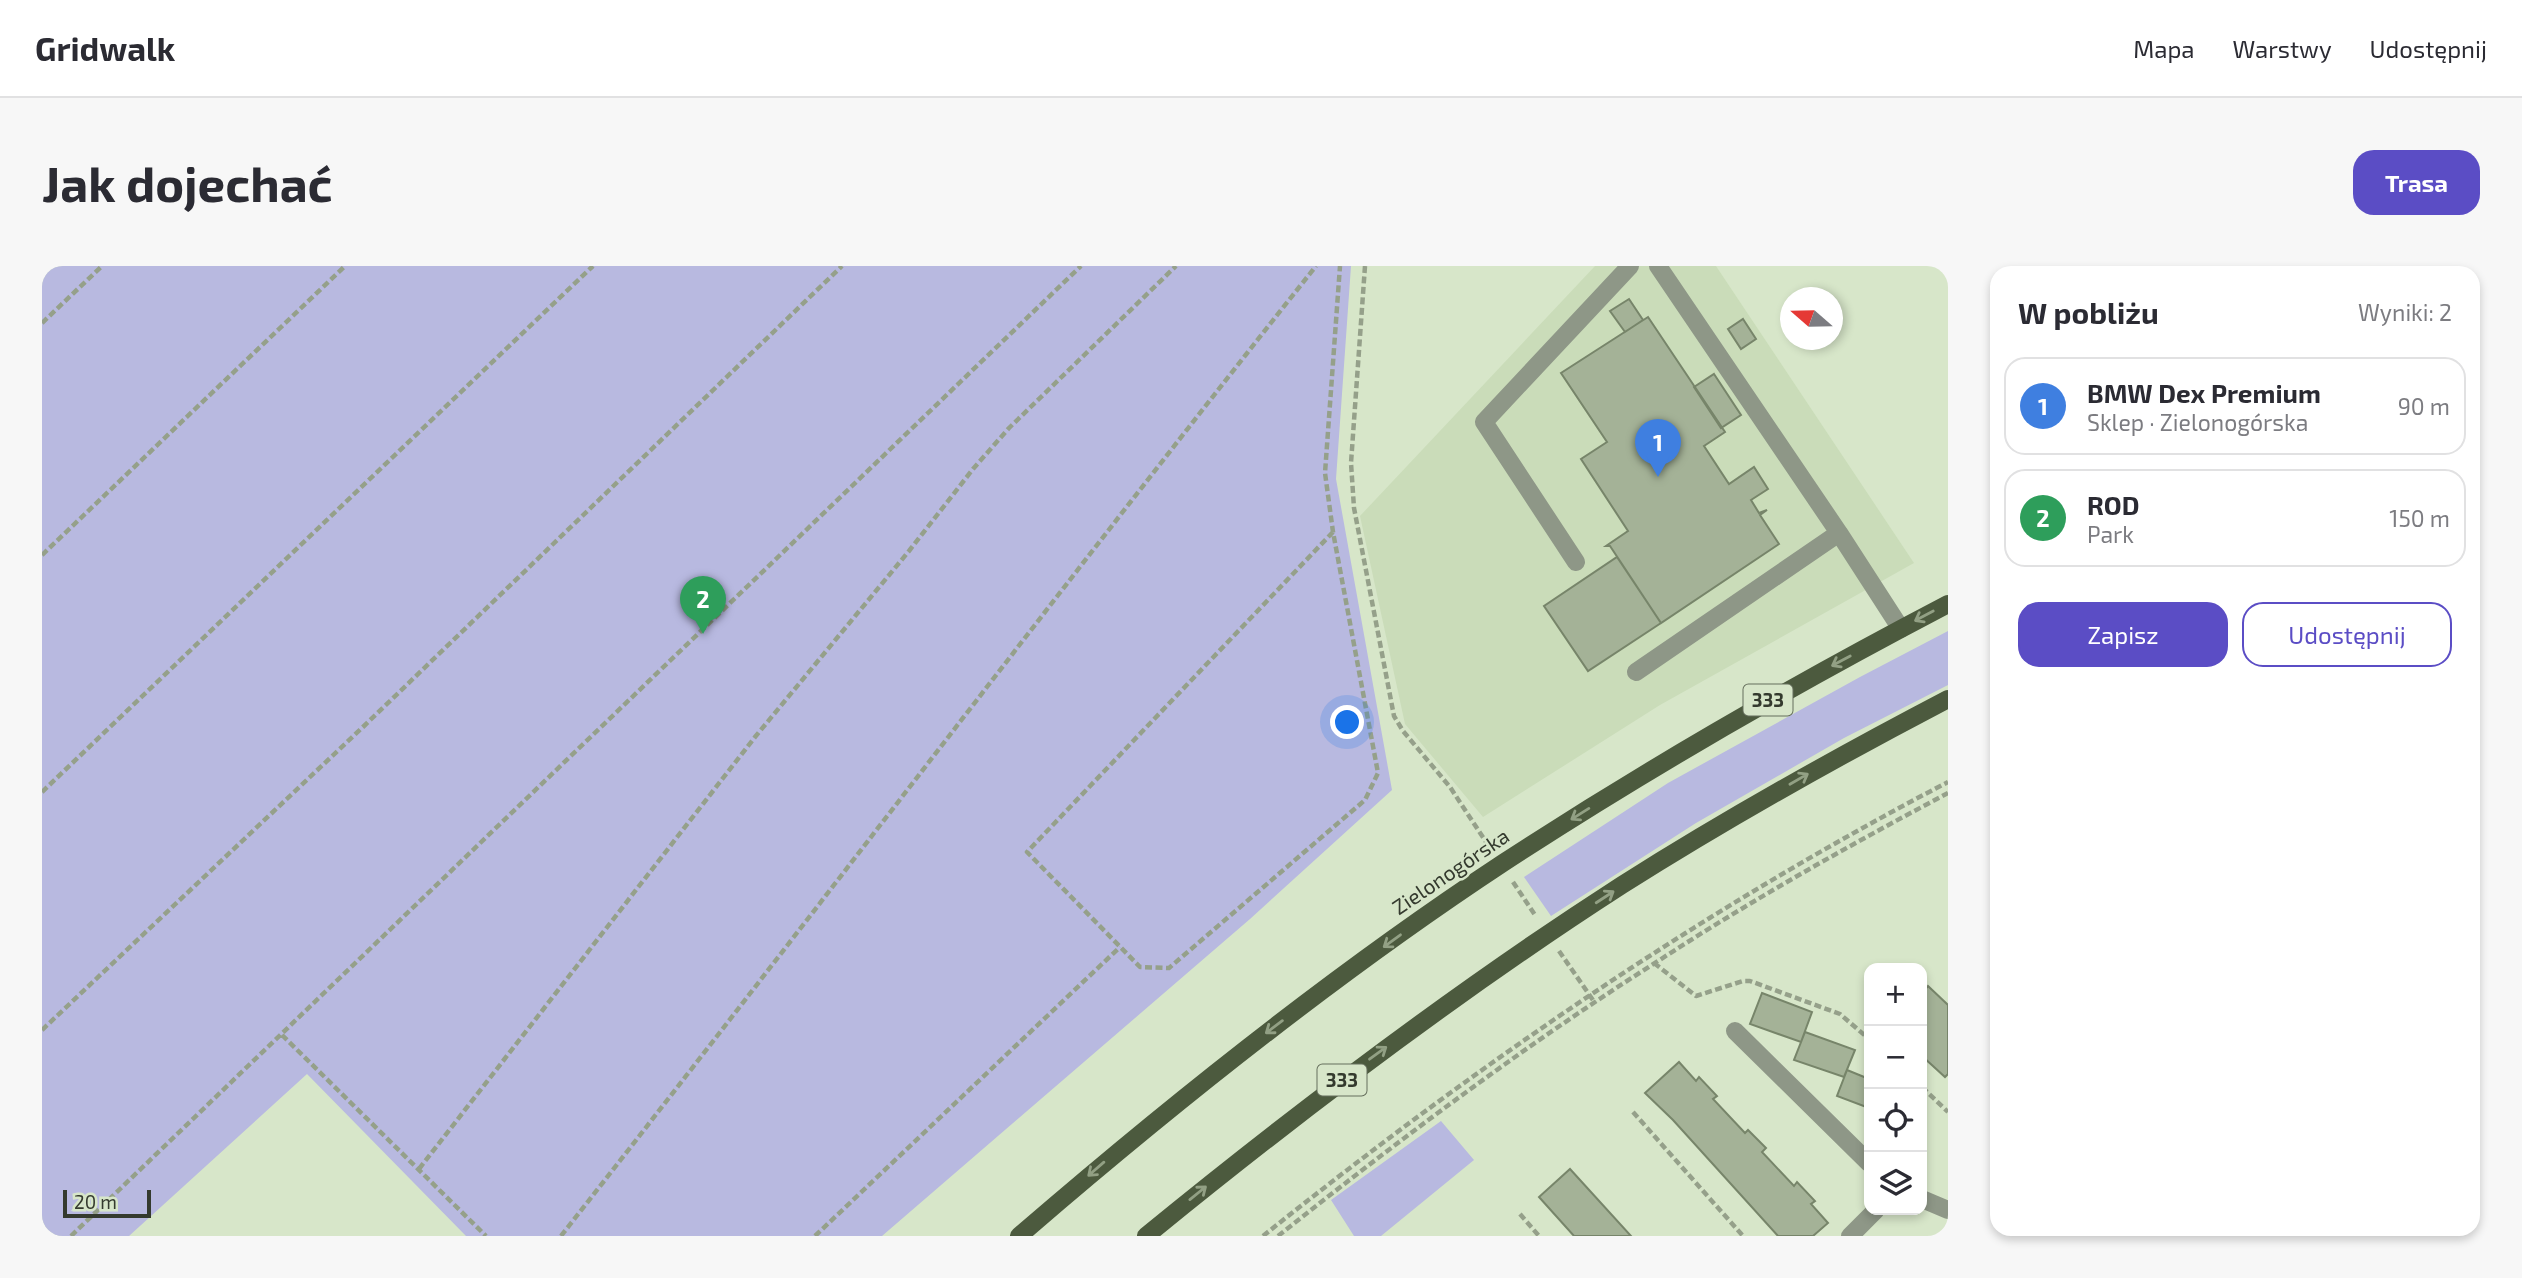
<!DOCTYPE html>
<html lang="pl">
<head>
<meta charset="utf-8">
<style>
  body { margin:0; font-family:"Exo 2",sans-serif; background:#f7f7f7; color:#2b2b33 }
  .controls { position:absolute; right:21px; bottom:21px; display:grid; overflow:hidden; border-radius:14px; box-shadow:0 4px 10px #0003 }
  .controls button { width:63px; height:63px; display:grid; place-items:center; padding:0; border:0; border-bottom:2px solid #e1e1e2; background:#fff; color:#2b2b33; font:35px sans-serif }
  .compass { position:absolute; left:1738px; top:21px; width:63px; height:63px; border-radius:50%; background:#fff; box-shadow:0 4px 10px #0003; rotate:290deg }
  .scale { position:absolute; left:21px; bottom:18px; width:88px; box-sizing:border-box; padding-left:7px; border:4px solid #343a2e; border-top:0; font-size:19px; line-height:24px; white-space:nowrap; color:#343a2e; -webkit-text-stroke:5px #d7e6c9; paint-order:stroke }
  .you { position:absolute; left:1306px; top:457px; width:24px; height:24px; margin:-18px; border:5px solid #fff; border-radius:50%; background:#1a73e8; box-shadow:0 0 0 10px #1a73e833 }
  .badge { display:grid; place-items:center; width:46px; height:46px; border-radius:50%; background:#5b4dc5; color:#fff; font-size:23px; font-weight:700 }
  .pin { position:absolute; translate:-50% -58px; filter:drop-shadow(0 2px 4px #0008) }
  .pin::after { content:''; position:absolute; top:37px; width:24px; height:21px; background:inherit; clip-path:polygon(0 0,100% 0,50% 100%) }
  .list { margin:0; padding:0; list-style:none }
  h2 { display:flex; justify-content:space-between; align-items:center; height:91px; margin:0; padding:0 28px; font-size:30px }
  h2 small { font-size:23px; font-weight:400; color:#7c7c81 }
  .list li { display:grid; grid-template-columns:46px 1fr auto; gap:21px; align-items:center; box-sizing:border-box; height:98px; margin:0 14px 14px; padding:0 14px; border:2px solid #e1e1e2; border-radius:21px }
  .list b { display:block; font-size:26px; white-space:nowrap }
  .list p { margin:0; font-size:23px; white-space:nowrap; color:#7c7c81 }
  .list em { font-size:23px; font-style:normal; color:#7c7c81 }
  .actions { display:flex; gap:14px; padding:21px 28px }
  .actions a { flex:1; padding:16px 0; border:2px solid #5b4dc5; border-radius:21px; text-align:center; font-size:24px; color:#5b4dc5 }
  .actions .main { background:#5b4dc5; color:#fff }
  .icon { flex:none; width:38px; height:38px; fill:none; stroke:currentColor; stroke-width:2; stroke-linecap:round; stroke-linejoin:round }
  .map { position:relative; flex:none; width:1906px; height:970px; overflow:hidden; border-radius:21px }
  header { display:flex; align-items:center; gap:42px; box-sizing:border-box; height:98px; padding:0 35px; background:#fff; border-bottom:2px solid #e1e1e2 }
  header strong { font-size:33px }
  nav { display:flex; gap:38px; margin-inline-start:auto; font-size:24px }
  .intro { display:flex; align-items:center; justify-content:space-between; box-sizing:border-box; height:168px; padding:0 42px }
  h1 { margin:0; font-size:49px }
  .button { padding:18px 32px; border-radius:21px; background:#5b4dc5; color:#fff; font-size:24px; font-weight:700 }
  main { display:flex; gap:42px; padding:0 42px }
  aside { flex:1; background:#fff; border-radius:21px; box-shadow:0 4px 10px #0003 }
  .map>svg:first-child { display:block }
  .built { fill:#cadcb9 }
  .green { fill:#b8b9e0 }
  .building { fill:#a4b297; stroke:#77856a; stroke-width:2 }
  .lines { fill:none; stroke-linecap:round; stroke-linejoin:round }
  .path { stroke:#95a08a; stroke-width:4.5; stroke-dasharray:7 3.5; stroke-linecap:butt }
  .minor { stroke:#8e9787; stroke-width:18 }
  .major { stroke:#4c5a3e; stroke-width:18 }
  .oneway { stroke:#92a084 }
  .labels { text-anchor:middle; stroke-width:5; stroke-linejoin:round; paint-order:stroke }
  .shield { fill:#d7e6c9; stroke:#656e5c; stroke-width:2 }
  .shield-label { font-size:19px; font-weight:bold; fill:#343a2e }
  .street-label { font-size:21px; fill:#343a2e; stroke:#d7e6c9 }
</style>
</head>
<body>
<header>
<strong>Gridwalk</strong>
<nav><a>Mapa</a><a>Warstwy</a><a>Udostępnij</a></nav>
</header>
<div class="intro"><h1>Jak dojechać</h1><a class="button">Trasa</a></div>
<main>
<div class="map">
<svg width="1906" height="970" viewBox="0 0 1906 970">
  <rect width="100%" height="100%" fill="#d7e6c9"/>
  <path class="built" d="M 1553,0 L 1674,0 L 1872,297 L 1618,439 L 1441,551 L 1363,458 L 1318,250 Z"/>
  <path class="green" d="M 0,0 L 1309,0 L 1294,213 L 1350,524 L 1208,653 L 840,970 L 424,970 L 265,808 L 87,970 L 0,970 Z
    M 1906,365 L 1906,419 L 1802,472 L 1654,557 L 1509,650 L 1482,611 L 1626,517 L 1818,411 Z
    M 1399,855 L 1432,894 L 1339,970 L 1312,970 L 1289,934 Z"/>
  <path class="building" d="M 1587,33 L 1601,54 L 1583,66 L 1568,45 Z
    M 1606,51 L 1683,166 L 1662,180 L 1687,218 L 1712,201 L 1726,223 L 1709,234 L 1717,247 L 1725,244 L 1718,249 L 1737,278 L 1619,357 L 1568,280 L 1564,280 L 1586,265 L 1539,193 L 1565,176 L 1519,107 Z
    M 1701,53 L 1714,73 L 1699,83 L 1686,63 Z
    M 1672,108 L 1699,149 L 1679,162 L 1652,121 Z
    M 1575,291 L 1619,357 L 1546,405 L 1502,340 Z
    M 1886,720 L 1906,739 L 1906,808 L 1903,811 L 1880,790 L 1880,727 Z
    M 1720,727 L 1770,746 L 1759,776 L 1708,758 Z
    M 1763,766 L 1813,784 L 1802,811 L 1752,794 Z
    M 1637,796 L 1654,815 L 1657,811 L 1675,830 L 1671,833 L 1703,867 L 1706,864 L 1724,882 L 1720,886 L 1752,920 L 1755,916 L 1773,935 L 1769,938 L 1786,957 L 1771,970 L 1736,970 L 1631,854 L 1603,827 Z
    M 1805,804 L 1827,813 L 1827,842 L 1795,830 Z
    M 1528,903 L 1589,970 L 1532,970 L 1497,931 Z"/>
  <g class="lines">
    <path class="path" d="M 1323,0 L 1309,197 L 1312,242 L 1352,450 L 1361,465 L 1408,521 L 1446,579
      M 0,57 L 60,0
      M 1291,266 L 985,586 L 1098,701 L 1127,702 L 1323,534 L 1336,507 L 1291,266 L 1283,207 L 1298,0
      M 0,289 L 303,0
      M 0,526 L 551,0
      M 1471,616 L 1493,649
      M 1517,685 L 1553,737
      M 1612,697 L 1654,730 L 1701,715 L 1708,715 L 1798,748 L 1827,773
      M 0,764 L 322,460 L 800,0
      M 240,769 L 444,970
      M 1880,821 L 1906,846
      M 1591,846 L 1701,970
      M 377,903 L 713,471 L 867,285 L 931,203 L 967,162 L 1134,0
      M 1478,948 L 1497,970
      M 29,970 L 1039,0
      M 519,970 C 772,648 1019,321 1274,0
      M 773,970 L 1078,681
      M 1221,970 C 1436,798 1662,643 1906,516
      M 1236,970 C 1357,874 1482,780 1613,697 C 1708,635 1806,580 1906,527"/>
    <path class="minor" d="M 1616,0 L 1797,267 L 1859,363
      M 1534,296 L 1442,156 L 1588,0
      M 1594,406 L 1797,267
      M 1693,765 L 1827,897
      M 1880,933 L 1906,944
      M 1808,970 L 1834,944"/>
    <path class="major" d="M 977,970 C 1131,837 1291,709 1461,597 C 1605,503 1753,418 1906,338
      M 1104,970 C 1257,845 1414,726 1580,619 C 1686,552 1795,491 1906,433"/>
  </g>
  <defs><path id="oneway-shaft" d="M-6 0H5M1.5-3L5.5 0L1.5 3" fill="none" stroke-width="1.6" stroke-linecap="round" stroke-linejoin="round" transform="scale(1.75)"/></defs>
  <g class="oneway">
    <use href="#oneway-shaft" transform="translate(1882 350) rotate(152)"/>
    <use href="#oneway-shaft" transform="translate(1799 395) rotate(152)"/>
    <use href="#oneway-shaft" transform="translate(1757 513) rotate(-30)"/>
    <use href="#oneway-shaft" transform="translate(1538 548) rotate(148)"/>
    <use href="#oneway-shaft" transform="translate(1563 631) rotate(-33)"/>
    <use href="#oneway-shaft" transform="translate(1350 675) rotate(144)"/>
    <use href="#oneway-shaft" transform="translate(1232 761) rotate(143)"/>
    <use href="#oneway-shaft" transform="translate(1336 787) rotate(-36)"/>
    <use href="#oneway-shaft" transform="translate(1054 903) rotate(139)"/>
    <use href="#oneway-shaft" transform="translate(1156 927) rotate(-39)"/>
  </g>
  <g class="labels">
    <g class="shield">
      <rect x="1701.5" y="418.5" width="49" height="31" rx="5"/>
      <rect x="1275.5" y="798.5" width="49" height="31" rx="5"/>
    </g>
    <g class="shield-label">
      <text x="1726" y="441">333</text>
      <text x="1300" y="821">333</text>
    </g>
    <g class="street-label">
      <text transform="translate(1409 606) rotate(-34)" y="7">Zielonogórska</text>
    </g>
  </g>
</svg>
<div class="controls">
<button>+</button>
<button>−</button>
<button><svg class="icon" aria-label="locate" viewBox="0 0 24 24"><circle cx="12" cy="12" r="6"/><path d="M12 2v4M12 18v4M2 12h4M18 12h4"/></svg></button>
<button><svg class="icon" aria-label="layers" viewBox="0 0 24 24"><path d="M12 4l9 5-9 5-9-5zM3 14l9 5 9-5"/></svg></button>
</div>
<svg class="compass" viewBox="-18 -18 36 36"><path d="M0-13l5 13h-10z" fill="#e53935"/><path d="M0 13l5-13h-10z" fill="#7c7c81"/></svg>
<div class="scale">20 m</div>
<div class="you"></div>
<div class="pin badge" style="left:1616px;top:211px;background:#3f7fe0">1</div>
<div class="pin badge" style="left:661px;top:368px;background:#2e9e5b">2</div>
</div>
<aside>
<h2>W pobliżu<small>Wyniki: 2</small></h2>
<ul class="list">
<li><span class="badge" style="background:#3f7fe0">1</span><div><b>BMW Dex Premium</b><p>Sklep · Zielonogórska</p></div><em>90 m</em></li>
<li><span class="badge" style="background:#2e9e5b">2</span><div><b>ROD</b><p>Park</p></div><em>150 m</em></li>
</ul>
<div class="actions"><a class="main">Zapisz</a><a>Udostępnij</a></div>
</aside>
</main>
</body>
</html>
